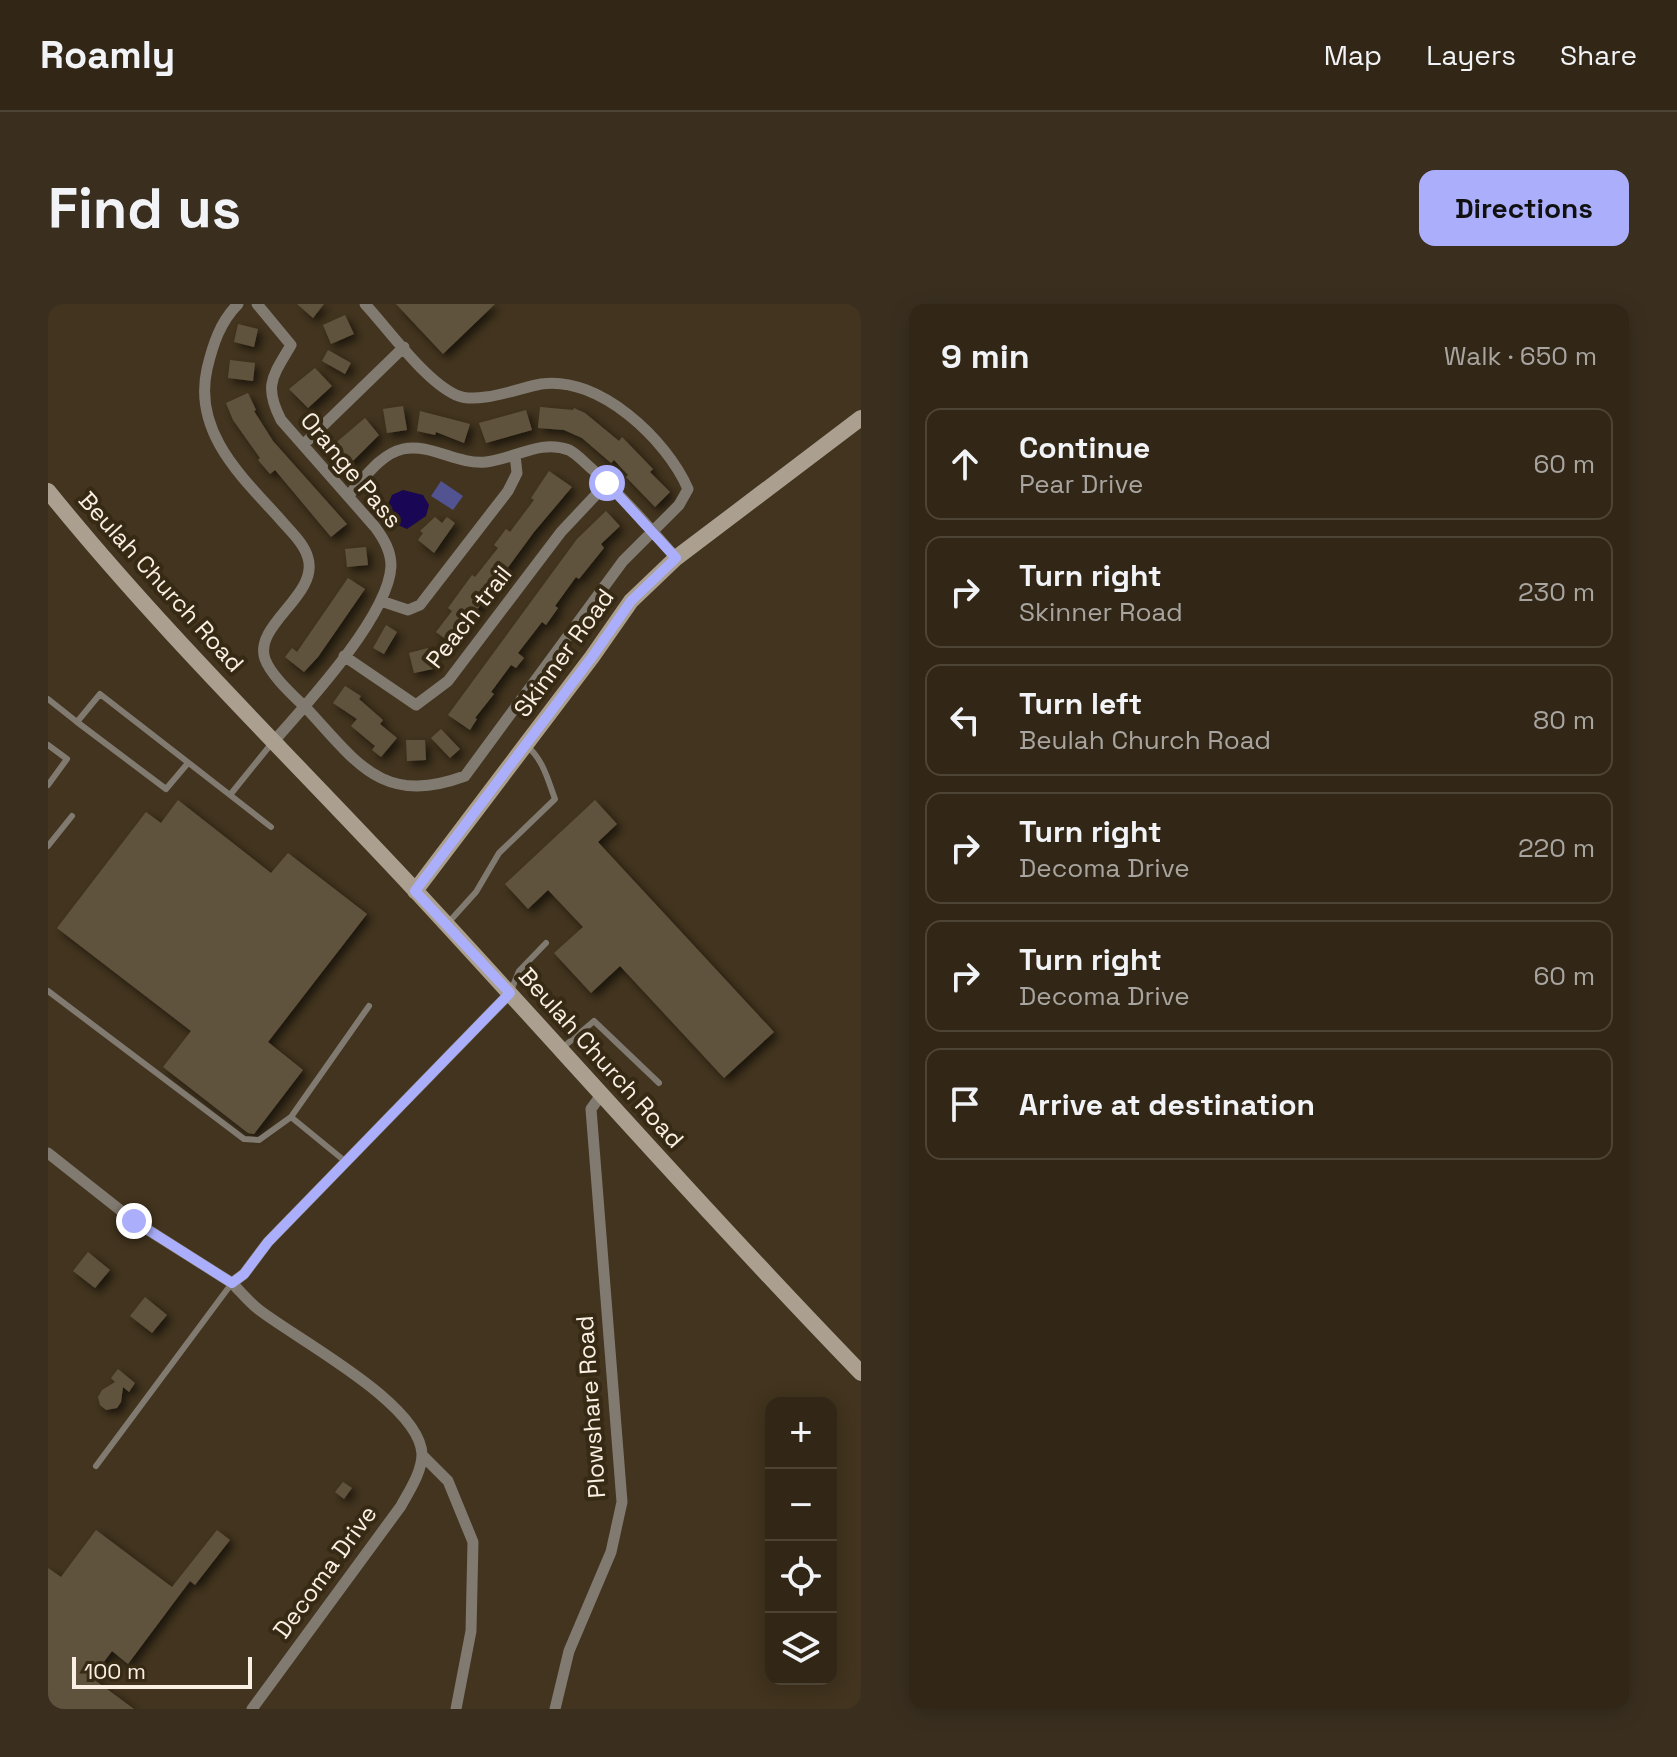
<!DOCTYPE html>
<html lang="en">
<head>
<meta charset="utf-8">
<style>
  body { margin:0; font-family:"Space Grotesk",sans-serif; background:#3a2f1f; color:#f1f3f6 }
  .controls { position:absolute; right:24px; bottom:24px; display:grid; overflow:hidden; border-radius:16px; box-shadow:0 4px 20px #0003 }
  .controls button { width:72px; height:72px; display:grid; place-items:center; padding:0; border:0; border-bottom:2px solid #4d4435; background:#322716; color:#f1f3f6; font:40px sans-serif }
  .scale { position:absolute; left:24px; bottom:20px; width:180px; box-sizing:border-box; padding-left:8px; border:4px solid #f9f0e3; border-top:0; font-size:22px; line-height:28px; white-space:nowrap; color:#f9f0e3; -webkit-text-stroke:6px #372a14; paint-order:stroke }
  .stop { position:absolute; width:24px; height:24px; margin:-18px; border:6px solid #abaffb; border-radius:50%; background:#fff }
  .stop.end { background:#abaffb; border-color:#fff; box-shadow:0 2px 8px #0008 }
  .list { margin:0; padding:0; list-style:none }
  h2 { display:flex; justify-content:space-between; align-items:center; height:104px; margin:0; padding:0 32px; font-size:34px }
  h2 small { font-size:26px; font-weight:400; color:#a8a5a1 }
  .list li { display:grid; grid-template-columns:52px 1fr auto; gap:24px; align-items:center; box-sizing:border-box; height:112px; margin:0 16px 16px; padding:0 16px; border:2px solid #4d4435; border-radius:16px }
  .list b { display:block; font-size:30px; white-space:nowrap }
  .list p { margin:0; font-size:26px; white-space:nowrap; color:#a8a5a1 }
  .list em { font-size:26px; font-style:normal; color:#a8a5a1 }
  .icon { flex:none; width:44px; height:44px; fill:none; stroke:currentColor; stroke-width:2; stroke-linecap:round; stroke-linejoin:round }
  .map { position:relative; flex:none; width:813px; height:1405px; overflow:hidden; border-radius:16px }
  header { display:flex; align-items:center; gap:48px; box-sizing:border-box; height:112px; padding:0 40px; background:#322716; border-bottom:2px solid #4d4435 }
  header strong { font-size:38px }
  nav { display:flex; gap:44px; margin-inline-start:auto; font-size:28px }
  .intro { display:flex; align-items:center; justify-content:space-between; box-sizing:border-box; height:192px; padding:0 48px }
  h1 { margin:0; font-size:56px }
  .button { padding:20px 36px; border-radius:16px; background:#abaffb; color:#111; font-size:28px; font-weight:700 }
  main { display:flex; gap:48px; padding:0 48px }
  aside { flex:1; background:#322716; border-radius:16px; box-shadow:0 4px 20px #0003 }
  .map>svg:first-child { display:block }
  .green { fill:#525391 }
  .water { fill:#190654 }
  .building { fill:#61533c; filter:url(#shadow) }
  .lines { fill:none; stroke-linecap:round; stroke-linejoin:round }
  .lane { stroke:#817a70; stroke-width:6 }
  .street { stroke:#817a70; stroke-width:11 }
  .secondary { stroke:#aba08f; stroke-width:16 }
  .route { stroke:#abaffb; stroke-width:10 }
  .labels { text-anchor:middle; stroke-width:8; stroke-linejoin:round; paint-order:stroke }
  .street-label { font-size:24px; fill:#f9f0e3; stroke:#372a14 }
</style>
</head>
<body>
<header>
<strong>Roamly</strong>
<nav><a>Map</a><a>Layers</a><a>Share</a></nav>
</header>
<div class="intro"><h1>Find us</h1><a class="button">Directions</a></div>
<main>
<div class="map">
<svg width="813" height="1405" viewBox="0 0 813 1405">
  <defs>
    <filter id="shadow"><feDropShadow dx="4.5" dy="4.5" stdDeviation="4" flood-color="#0009"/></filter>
  </defs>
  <rect width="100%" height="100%" fill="#42341e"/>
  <path class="green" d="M 393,177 L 415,192 L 405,206 L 383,192 Z"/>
  <path class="water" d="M 355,186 L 375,191 L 381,201 L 378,212 L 359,225 L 348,220 L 339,203 L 344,191 Z"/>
  <path class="building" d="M 249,0 L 276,0 L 265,14 Z
    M 348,0 L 447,0 L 395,50 Z
    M 297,11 L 306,30 L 283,40 L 275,21 Z
    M 190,20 L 210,25 L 206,43 L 186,38 Z
    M 280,46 L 303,59 L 297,70 L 274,57 Z
    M 182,56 L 207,59 L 205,77 L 180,74 Z
    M 267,64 L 284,82 L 260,104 L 241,85 Z
    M 200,89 L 208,106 L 206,107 L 225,137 L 299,220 L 283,233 L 227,166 L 222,170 L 210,156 L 212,154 L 185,116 L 178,99 Z
    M 355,102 L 359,126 L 339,129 L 335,105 Z
    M 492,103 L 525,106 L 526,104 L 537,109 L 571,137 L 574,133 L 605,165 L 602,168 L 622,188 L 607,203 L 578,173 L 580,171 L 566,156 L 563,159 L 534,134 L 516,126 L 490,124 Z
    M 478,106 L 484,126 L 438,139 L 431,119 Z
    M 372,107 L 422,120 L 416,139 L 388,128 L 387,131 L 369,127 Z
    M 317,114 L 331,131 L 301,161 L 284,142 Z
    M 501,167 L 524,183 L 486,228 L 404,340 L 388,328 L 404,307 L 400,304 L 424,271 L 427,273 L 450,244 L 446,241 L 458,225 L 462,228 L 486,196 L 483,194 Z
    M 558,207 L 572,222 L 553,240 L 556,244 L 531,275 L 528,273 L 507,302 L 510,304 L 498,321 L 494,318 L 470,349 L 476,354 L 468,364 L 463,361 L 443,388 L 446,390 L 427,414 L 429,415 L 422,426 L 400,411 L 529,235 Z
    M 387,213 L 394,219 L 399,213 L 407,219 L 386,249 L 370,236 L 375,229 L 372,227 Z
    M 318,243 L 320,261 L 299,263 L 297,245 Z
    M 300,274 L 317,285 L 270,353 L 256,368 L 237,353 L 244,344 L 249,348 Z
    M 338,321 L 349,328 L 336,350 L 325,344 Z
    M 380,344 L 385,365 L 366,369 L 361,349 Z
    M 297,382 L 313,392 L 311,395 L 335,416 L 332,420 L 349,434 L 333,453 L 324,446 L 327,442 L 303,422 L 309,415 L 285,399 Z
    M 393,425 L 412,445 L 402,454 L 383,434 Z
    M 358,436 L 377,436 L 378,456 L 359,457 Z
    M 130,496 L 223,569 L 240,549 L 319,610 L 220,738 L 255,766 L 206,830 L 200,829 L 115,763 L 143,727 L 9,624 L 98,508 L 113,519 Z
    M 547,496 L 569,520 L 550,538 L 726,728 L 676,774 L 572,662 L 543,689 L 506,649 L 535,623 L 500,586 L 480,605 L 457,580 Z
    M 40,948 L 62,966 L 47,984 L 25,967 Z
    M 97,993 L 119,1011 L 104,1029 L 82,1012 Z
    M 70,1065 L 87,1079 L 81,1088 L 75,1083 L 73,1098 L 69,1104 L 58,1106 L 52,1101 L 50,1093 L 54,1086 L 67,1078 L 63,1074 Z
    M 295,1178 L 304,1184 L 296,1195 L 287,1188 Z
    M 48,1226 L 124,1283 L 169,1226 L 182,1236 L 147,1281 L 142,1277 L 80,1360 L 64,1347 L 44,1374 L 86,1405 L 0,1405 L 0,1264 L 13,1273 Z"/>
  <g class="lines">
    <path class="lane" d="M 0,395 L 29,418 L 52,390 L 182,491
      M 29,418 L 118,485 L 140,459
      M 0,441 L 19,455 L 0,481
      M 223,523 L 182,491 L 224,439
      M 0,542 L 24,512
      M 400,619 L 428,588 L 451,549 L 507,495 C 500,476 495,456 480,443
      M 0,687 L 196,835 L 211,836 L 243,813 L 298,858
      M 462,689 L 471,667 L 498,639
      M 513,745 L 546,717 L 611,779
      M 243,813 L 321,702
      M 48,1162 L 184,979"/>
    <path class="street" d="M 190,0 C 172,18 165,40 159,65 C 145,128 193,172 232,215 C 242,227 256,239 260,254 C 271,291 205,321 217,355 C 223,372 247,393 260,406 C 310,460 335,502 417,472 L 575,257 L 631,201 L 640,185 C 619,136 551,71 493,80 C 471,84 429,101 408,91 C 377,77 341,26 317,0
      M 209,0 L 243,41 C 225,72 215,81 233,116 L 327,223 C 336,235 343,247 343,262 C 341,311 259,400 226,437
      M 255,141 L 356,43
      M 300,192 C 315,176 332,150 355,145 C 383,139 409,161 438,158 C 467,155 492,135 521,146 C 529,150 537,159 544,165 C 574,192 601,223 628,254
      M 333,297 L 360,306 L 372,301 L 460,187 L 469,169 L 467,151
      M 296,352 L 368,401 L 400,377 L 513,228 L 559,179
      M 0,849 L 86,917 L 184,979
      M 374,1151 L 400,1177 L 425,1238 L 423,1327 L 408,1405
      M 204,1405 L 353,1202 C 361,1187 374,1168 374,1150 C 372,1099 248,1035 210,1005 C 201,998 192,987 184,979 L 196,970 L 220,938 L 462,689
      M 507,1405 L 521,1347 L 563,1248 L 574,1198 L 543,805 L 553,791"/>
    <path class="secondary" d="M 0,187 C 113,327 243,453 365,584 C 514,745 660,911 813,1069
      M 367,587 L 544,353 L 583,297 L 628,254 L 813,114"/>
  </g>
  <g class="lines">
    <path class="route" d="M 86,917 L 184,979 L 196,970 L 220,938 L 462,689 L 367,587 L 544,353 L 583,297 L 628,254 L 559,179"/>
  </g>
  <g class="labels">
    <g class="street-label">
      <text transform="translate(303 166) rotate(50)" y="8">Orange Pass</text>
      <text transform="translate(113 278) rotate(48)" y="8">Beulah Church Road</text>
      <text transform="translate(421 313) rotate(-52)" y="8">Peach trail</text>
      <text transform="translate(516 349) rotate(-54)" y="8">Skinner Road</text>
      <text transform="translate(553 754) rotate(48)" y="8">Beulah Church Road</text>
      <text transform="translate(543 1103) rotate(-94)" y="8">Plowshare Road</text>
      <text transform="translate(277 1268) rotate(-54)" y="8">Decoma Drive</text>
    </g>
  </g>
</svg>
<div class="controls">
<button>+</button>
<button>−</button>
<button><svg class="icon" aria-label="locate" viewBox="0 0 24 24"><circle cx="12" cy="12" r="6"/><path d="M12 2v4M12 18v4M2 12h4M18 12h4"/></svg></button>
<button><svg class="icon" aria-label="layers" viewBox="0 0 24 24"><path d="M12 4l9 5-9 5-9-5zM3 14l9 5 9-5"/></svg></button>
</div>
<div class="scale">100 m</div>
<div class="stop" style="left:559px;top:179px"></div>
<div class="stop end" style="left:86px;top:917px"></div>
</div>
<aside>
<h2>9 min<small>Walk · 650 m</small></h2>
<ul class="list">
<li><svg class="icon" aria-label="ahead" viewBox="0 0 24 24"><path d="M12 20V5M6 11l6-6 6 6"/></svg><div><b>Continue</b><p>Pear Drive</p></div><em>60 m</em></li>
<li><svg class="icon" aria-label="right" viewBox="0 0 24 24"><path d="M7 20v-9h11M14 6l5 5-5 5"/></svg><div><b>Turn right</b><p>Skinner Road</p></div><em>230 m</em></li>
<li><svg class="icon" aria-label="left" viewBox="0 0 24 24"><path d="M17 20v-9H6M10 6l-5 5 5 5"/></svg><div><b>Turn left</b><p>Beulah Church Road</p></div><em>80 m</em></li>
<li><svg class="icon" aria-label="right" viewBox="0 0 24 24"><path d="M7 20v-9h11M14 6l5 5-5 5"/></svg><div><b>Turn right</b><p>Decoma Drive</p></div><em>220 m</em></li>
<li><svg class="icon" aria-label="right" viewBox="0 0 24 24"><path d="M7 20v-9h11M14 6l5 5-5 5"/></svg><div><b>Turn right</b><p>Decoma Drive</p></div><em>60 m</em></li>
<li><svg class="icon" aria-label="arrive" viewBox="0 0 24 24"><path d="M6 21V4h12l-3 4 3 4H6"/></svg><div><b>Arrive at destination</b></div></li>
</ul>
</aside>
</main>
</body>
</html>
